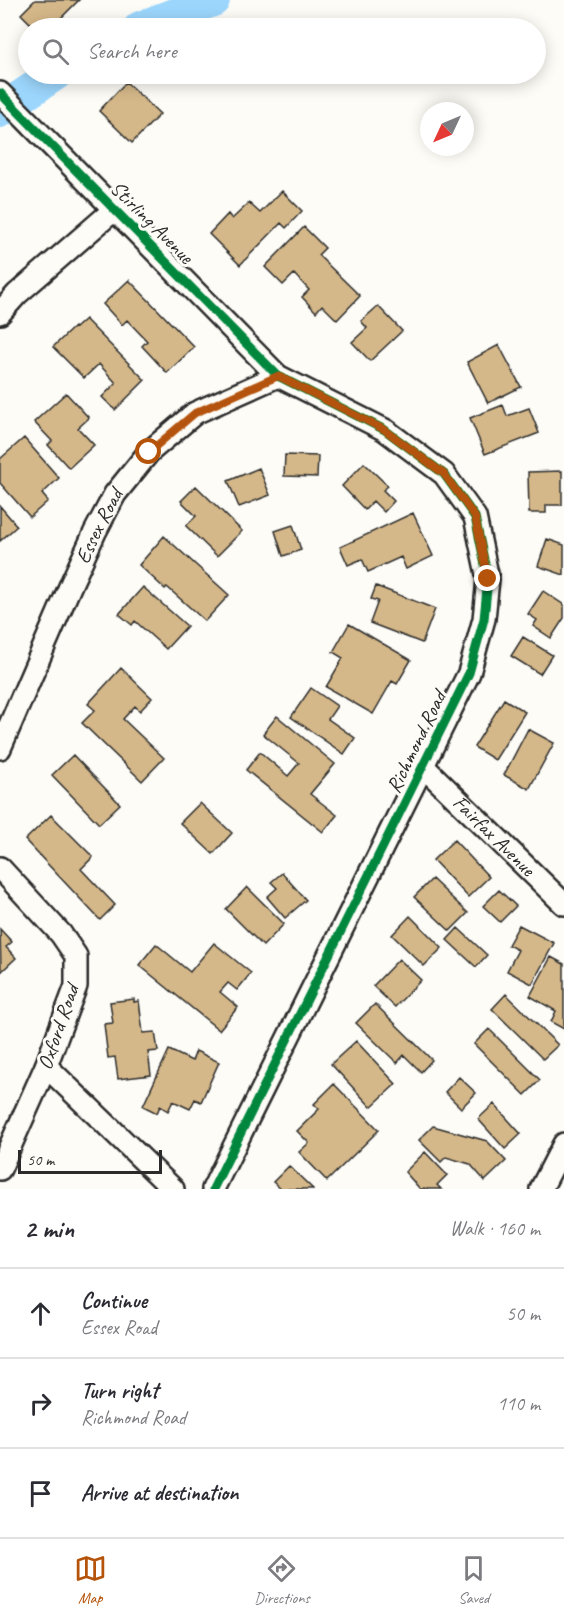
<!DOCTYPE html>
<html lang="en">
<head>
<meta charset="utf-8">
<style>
  body { margin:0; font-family:Caveat,sans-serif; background:#f7f7f7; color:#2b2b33 }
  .compass { position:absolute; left:420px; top:102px; width:54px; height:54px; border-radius:50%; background:#fff; box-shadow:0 3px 15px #0003; rotate:226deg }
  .scale { position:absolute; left:18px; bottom:15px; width:144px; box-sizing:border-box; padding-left:6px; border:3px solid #2b2b2b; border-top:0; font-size:16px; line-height:21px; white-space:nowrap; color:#2b2b2b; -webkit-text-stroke:4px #fdfcf7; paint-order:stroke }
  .stop { position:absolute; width:18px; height:18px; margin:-14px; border:4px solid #b45309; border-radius:50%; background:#fff }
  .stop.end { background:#b45309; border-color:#fff; box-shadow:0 2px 6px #0008 }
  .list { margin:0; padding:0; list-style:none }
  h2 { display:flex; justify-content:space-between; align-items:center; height:78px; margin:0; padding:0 24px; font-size:26px }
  h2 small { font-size:20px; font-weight:400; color:#7c7c81 }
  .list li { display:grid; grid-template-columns:39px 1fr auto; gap:18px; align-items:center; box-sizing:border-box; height:90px; padding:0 24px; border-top:2px solid #e1e1e2 }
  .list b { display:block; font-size:22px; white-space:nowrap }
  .list p { margin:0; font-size:20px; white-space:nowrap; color:#7c7c81 }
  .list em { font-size:20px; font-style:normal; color:#7c7c81 }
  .icon { flex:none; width:33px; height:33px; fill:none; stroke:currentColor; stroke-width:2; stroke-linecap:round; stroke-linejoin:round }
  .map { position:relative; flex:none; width:564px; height:1189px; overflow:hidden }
  .search { position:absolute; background:#fff; box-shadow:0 3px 15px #0003; left:18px; right:18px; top:18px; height:66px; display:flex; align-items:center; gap:15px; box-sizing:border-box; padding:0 21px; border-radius:33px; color:#7c7c81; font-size:22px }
  .sheet { height:348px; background:#fff }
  nav { display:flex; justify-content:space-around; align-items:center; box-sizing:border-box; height:84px; border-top:2px solid #e1e1e2; background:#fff; font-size:16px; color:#7c7c81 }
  nav a { display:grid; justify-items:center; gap:3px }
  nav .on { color:#b45309 }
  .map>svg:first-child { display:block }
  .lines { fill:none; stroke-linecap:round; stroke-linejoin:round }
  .river { stroke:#9cd6fc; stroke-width:34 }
  .building { fill:#d5b889; stroke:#2b2b2b; stroke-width:1.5 }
  .street-casing { stroke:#2b2b2b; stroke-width:26 }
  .street { stroke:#fdfcf7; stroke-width:21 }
  .cycleway-casing { stroke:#fdfcf7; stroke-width:13 }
  .cycleway { stroke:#00873e; stroke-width:9 }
  .route { stroke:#b45309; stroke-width:8 }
  .labels { text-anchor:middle; stroke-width:6; stroke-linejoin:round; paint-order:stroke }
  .street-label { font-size:21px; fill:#2b2b2b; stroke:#fdfcf7 }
</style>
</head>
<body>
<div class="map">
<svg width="564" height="1189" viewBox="0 0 564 1189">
  <rect width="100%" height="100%" fill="#fdfcf7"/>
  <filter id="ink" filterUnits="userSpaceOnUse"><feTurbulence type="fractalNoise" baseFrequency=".0167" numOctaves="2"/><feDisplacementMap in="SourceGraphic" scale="12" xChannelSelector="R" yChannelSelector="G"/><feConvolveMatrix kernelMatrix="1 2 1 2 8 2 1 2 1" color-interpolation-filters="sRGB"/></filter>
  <g filter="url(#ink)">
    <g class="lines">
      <path class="river" d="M 140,28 L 213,0
        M 0,111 L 55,74"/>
    </g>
    <path class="building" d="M 35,0 L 79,0 L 53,26 L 55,28 L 35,28 L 21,14 Z
      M 126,82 L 160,114 L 132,143 L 99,111 Z
      M 282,191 L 302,211 L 286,228 L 281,223 L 240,265 L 209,234 L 228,214 L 232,219 L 249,203 L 260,213 Z
      M 304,227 L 325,248 L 318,255 L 360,296 L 337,320 L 322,305 L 316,312 L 302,297 L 309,290 L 294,274 L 283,285 L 265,267 Z
      M 129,280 L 194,347 L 167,373 L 142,346 L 147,341 L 127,320 L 122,325 L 103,304 Z
      M 378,306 L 402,331 L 370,361 L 352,342 L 367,328 L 361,321 Z
      M 85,319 L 145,380 L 115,410 L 102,397 L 116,383 L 99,364 L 84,378 L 53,347 L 74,327 L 75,328 Z
      M 499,345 L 521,387 L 488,403 L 467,362 Z
      M 66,393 L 89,418 L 78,428 L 94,445 L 69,468 L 48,445 L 52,441 L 34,422 Z
      M 503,405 L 507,416 L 529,408 L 539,433 L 485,454 L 470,418 Z
      M 24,438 L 59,478 L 42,494 L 48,501 L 30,517 L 0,483 L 0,459 Z
      M 285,455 L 318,456 L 317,477 L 284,476 Z
      M 364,463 L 388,486 L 383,490 L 394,501 L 384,512 L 373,501 L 365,510 L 342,486 Z
      M 259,468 L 270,495 L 239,507 L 228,481 Z
      M 562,471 L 562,505 L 546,505 L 546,513 L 529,513 L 528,472 Z
      M 196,486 L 242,531 L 217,556 L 186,526 L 196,516 L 181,501 Z
      M 0,506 L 17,526 L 0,541 Z
      M 413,513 L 433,556 L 406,569 L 401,557 L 368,572 L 362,559 L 348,565 L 340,547 Z
      M 293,525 L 301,550 L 283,556 L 275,531 Z
      M 164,536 L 229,595 L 205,621 L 167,587 L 165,589 L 139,565 Z
      M 547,539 L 564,545 L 564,575 L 538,566 Z
      M 376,586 L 435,609 L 422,643 L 370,623 L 378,601 L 371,599 Z
      M 143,587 L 187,626 L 166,649 L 135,621 L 132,625 L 119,614 Z
      M 543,591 L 564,605 L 564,618 L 551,638 L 533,626 L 537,620 L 528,614 Z
      M 349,624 L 411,660 L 397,684 L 392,681 L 373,714 L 326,687 L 343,658 L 333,652 Z
      M 523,637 L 552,655 L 540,674 L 511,656 Z
      M 121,668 L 152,698 L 140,711 L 135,706 L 123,719 L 164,758 L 142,781 L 82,723 L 95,710 L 88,704 Z
      M 311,688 L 337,706 L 328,719 L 355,738 L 344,754 L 291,717 Z
      M 504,699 L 525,712 L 495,760 L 474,747 Z
      M 277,716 L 335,764 L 310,794 L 337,815 L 323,832 L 246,770 L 260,752 L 288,776 L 299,763 L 263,734 Z
      M 528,729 L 554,743 L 529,789 L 504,775 Z
      M 73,755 L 120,804 L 99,824 L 52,775 Z
      M 200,803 L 232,833 L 213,854 L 180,823 Z
      M 51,815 L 93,857 L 81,869 L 115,905 L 100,920 L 25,840 Z
      M 454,840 L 489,877 L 468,897 L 433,860 Z
      M 282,873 L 306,900 L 285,918 L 267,897 L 277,888 L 271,882 Z
      M 432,879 L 468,913 L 450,931 L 414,897 Z
      M 247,887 L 284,924 L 263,946 L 226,909 Z
      M 499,890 L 516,906 L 500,922 L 483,906 Z
      M 410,916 L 442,948 L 424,966 L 392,935 Z
      M 519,925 L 554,943 L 532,984 L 507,971 L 518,950 L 508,945 Z
      M 458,928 L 487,955 L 476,967 L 447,940 Z
      M 0,929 L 12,942 L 6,947 L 16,958 L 1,972 Z
      M 214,943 L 251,973 L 237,990 L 228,983 L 220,992 L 238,1007 L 219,1030 L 139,965 L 156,944 L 190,972 Z
      M 551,957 L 564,964 L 564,1029 L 551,1022 L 556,1011 L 530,996 Z
      M 399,959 L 421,980 L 395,1007 L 373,986 Z
      M 506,994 L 558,1045 L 543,1059 L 492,1009 Z
      M 134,999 L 134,1002 L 139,1001 L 143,1033 L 155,1032 L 158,1051 L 148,1052 L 151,1075 L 118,1079 L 115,1057 L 108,1058 L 104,1024 L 113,1023 L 110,1002 Z
      M 375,1004 L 432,1060 L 421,1072 L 404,1055 L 397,1063 L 356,1023 Z
      M 489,1029 L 540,1080 L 525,1095 L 474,1044 Z
      M 356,1041 L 396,1084 L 371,1107 L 331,1064 Z
      M 169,1050 L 192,1061 L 196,1051 L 219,1062 L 201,1102 L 195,1099 L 190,1109 L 173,1101 L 168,1111 L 160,1106 L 157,1113 L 143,1106 Z
      M 459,1077 L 476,1093 L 461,1108 L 445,1092 Z
      M 334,1084 L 379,1130 L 327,1181 L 299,1152 L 309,1143 L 297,1131 L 319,1109 L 314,1104 Z
      M 494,1104 L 521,1134 L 505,1149 L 478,1119 Z
      M 433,1126 L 487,1141 L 506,1161 L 485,1181 L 470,1164 L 446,1157 L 441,1162 L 419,1140 Z
      M 425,1152 L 447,1175 L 437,1185 L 441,1189 L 420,1189 L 405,1172 Z
      M 289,1166 L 313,1189 L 281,1189 L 273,1182 Z"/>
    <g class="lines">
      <defs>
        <g id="street">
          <path d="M 0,93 L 278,376 L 385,430 L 444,474 L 475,517 L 488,579 L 484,619 L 469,673 L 213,1189"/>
          <path d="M 0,313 L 17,294 L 115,209"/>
          <path id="s1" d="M 0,748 L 72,582 L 95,532 L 115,494 L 149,452 L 195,413 L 278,376"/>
          <path id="s2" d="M 424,767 L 564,904"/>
          <path d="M 0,868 L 61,934 L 76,956 L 76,986 L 46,1066 L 0,1169"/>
          <path d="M 46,1066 L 173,1189"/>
          <path d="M 541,1189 L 564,1144"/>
        </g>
      </defs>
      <use href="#street" class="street-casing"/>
      <use href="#street" class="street"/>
      <defs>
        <path id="cycleway" d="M 0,93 L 278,376 L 385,430 L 444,474 L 475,517 L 488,579 L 484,619 L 469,673 L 213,1189"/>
      </defs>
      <use href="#cycleway" class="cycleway-casing"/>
      <use href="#cycleway" class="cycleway"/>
    </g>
  </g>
  <g class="lines" filter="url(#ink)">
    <path class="route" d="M 149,452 L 195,413 L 278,376 L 385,430 L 444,474 L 475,517 L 488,579"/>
  </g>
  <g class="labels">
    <g class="street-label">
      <text transform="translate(152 222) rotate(45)" y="7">Stirling Avenue</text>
      <text dy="7" stroke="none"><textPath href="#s1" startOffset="243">Essex Road</textPath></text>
      <text transform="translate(416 742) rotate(-64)" y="7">Richmond Road</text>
      <text dy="7" stroke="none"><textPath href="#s2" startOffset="98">Fairfax Avenue</textPath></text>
      <text transform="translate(58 1027) rotate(-71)" y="7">Oxford Road</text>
    </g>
  </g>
</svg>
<svg class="compass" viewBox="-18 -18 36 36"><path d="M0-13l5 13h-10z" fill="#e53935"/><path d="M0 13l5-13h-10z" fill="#7c7c81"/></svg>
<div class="scale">50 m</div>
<div class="stop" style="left:149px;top:452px"></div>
<div class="stop end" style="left:488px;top:579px"></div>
<div class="search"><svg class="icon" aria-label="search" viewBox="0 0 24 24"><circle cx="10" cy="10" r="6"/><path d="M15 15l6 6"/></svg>Search here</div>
</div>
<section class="sheet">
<h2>2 min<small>Walk · 160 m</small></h2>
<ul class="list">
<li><svg class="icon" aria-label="ahead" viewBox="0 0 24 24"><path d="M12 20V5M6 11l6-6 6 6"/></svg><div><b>Continue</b><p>Essex Road</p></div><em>50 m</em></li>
<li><svg class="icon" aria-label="right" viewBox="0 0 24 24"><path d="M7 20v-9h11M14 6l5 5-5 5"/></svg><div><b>Turn right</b><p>Richmond Road</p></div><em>110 m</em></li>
<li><svg class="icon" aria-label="arrive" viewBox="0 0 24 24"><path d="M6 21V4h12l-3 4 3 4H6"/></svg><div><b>Arrive at destination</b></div></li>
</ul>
</section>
<nav>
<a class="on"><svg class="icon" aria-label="map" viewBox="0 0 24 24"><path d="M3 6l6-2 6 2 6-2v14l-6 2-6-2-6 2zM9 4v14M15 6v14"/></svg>Map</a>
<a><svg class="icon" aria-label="directions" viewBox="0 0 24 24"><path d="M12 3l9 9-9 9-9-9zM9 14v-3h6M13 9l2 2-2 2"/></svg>Directions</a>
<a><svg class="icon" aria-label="saved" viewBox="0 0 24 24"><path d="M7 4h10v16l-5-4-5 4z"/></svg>Saved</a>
</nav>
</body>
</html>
